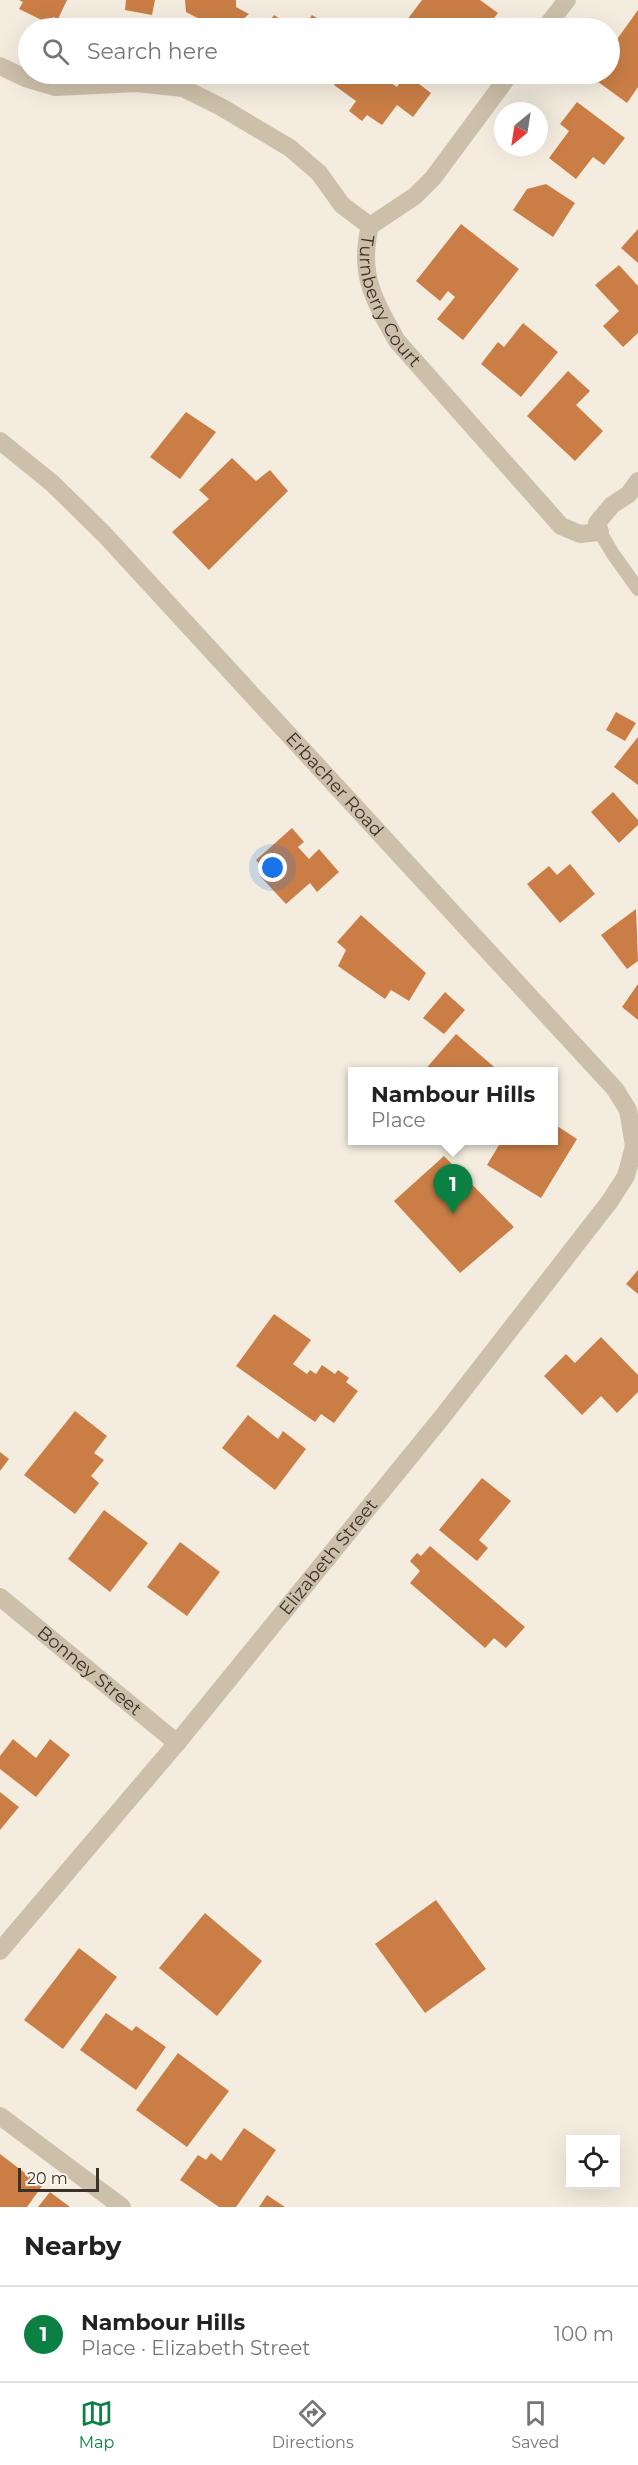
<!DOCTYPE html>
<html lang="en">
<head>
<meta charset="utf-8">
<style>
  body { margin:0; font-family:Montserrat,sans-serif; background:#f6f6f6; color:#222 }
  .controls { position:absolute; right:18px; bottom:18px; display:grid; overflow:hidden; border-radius:0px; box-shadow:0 6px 24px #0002 }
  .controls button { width:54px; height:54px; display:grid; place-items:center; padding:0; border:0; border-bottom:2px solid #e0e0e0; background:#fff; color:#222; font:30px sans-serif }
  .compass { position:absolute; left:494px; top:102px; width:54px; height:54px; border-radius:50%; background:#fff; box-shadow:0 6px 24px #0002; rotate:210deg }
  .scale { position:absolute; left:18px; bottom:15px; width:81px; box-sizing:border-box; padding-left:6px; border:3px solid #3a3129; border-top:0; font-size:16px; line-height:21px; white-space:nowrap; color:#3a3129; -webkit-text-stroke:4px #fbf6eb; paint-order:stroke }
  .you { position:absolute; left:273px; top:868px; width:21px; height:21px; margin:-15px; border:4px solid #fff; border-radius:50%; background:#1a73e8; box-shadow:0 0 0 9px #1a73e833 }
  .badge { display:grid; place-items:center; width:39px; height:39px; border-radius:50%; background:#0b8043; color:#fff; font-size:20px; font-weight:700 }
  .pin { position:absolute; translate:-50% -50px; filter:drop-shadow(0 2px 3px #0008) }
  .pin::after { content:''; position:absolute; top:32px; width:21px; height:18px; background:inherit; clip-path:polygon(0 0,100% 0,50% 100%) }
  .popup { position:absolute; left:348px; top:1067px; width:210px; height:78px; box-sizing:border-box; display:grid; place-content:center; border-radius:0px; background:#fff; filter:drop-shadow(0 2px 4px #0005); font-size:20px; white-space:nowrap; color:#767676 }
  .popup b { font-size:22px; color:#222 }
  .popup::after { content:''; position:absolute; left:50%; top:100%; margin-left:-12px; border:12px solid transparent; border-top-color:#fff }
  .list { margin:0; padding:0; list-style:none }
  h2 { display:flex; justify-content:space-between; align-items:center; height:78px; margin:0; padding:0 24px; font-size:26px }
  h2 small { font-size:20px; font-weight:400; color:#767676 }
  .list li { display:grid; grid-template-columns:39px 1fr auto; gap:18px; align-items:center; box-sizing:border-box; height:96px; padding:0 24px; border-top:2px solid #e0e0e0 }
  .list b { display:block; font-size:22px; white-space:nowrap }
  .list p { margin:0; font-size:20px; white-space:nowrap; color:#767676 }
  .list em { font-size:20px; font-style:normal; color:#767676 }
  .icon { flex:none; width:33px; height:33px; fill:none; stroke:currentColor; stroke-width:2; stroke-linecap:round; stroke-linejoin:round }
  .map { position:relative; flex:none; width:638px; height:2207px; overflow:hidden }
  .search { position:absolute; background:#fff; box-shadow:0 6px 24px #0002; left:18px; right:18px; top:18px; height:66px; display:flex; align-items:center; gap:15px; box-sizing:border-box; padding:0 21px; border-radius:33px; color:#767676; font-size:22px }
  .sheet { height:174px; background:#fff }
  nav { display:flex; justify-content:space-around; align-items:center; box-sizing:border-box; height:84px; border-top:2px solid #e0e0e0; background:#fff; font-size:16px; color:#767676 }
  nav a { display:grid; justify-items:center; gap:3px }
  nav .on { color:#0b8043 }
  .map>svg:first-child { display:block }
  .building { fill:#ca7e46 }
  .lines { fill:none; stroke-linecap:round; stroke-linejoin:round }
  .lane { stroke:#cdc0aa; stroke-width:14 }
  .street { stroke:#cdc0aa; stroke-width:18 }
  .labels { text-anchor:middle; stroke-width:5; stroke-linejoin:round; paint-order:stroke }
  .street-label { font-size:18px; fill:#3a3129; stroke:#fbf6eb }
</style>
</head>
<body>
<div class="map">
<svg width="638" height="2207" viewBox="0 0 638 2207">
  <rect width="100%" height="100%" fill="#f4eddf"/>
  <path class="building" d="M 19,0 L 67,0 L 58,19 L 53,17 L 50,24 L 19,9 L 23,2 Z
    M 126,0 L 155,0 L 152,15 L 125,10 Z
    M 185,0 L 236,0 L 236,7 L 249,14 L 233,28 L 207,28 L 209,24 L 186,12 Z
    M 422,0 L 480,0 L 498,13 L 486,28 L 401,28 Z
    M 638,10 L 638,87 L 627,103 L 590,76 L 592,74 L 610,74 L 610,49 Z
    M 274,15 L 294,28 L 265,28 Z
    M 312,15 L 333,28 L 303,28 Z
    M 342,74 L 378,74 L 397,87 L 406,74 L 431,93 L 413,117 L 397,105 L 382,125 L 367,115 L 362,121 L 349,111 L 356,101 L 334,85 Z
    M 577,102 L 625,138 L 604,165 L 593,157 L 576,179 L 549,158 L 569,131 L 560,124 Z
    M 546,184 L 575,203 L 553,237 L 513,210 L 527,189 Z
    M 461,224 L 519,269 L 463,340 L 437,319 L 455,297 L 448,291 L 440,301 L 416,281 Z
    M 638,229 L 638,263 L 621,248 Z
    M 619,265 L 638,286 L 638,333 L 623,347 L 603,326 L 619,311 L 595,285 Z
    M 523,323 L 558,352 L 521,397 L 481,364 L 498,342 L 504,347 Z
    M 568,371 L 590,391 L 576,405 L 603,431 L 575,461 L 527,416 Z
    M 186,412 L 216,432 L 180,479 L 150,457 Z
    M 232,458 L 256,481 L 270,470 L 288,491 L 209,570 L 172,532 L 209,499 L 199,490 Z
    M 616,712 L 636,723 L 625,741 L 606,730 Z
    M 638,737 L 638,785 L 614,767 Z
    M 613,792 L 638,820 L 638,825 L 619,843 L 591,812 Z
    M 292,828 L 304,842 L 298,847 L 309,859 L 319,849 L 339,872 L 317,892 L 310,883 L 286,904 L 260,876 L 265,871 L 256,860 Z
    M 570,864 L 595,894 L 560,923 L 527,884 L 549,866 L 557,875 Z
    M 636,909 L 638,961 L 627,969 L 601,935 Z
    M 361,915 L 426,973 L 409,1001 L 391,990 L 385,999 L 338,966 L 346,950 L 337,942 Z
    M 638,984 L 638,1020 L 622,1007 Z
    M 445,992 L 465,1010 L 444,1034 L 423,1018 Z
    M 456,1034 L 500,1072 L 423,1072 Z
    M 554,1124 L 577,1139 L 541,1198 L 487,1165 L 502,1140 L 554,1140 Z
    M 444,1156 L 514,1227 L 460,1273 L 394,1201 Z
    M 638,1270 L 638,1294 L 626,1284 Z
    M 274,1314 L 311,1340 L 293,1364 L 307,1374 L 310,1370 L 316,1374 L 322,1365 L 335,1374 L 338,1370 L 349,1378 L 346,1382 L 358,1391 L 334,1423 L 321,1414 L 315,1422 L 236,1366 Z
    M 601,1337 L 638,1375 L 638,1392 L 617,1413 L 601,1396 L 582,1415 L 544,1376 L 566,1354 L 575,1363 Z
    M 75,1411 L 107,1436 L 94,1453 L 104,1460 L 91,1476 L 99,1483 L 75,1514 L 24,1475 Z
    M 248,1415 L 278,1439 L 283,1431 L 306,1449 L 275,1490 L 222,1448 Z
    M 0,1452 L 9,1459 L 0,1471 Z
    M 482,1478 L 511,1501 L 479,1540 L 488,1548 L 477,1561 L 439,1530 Z
    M 104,1510 L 148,1543 L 110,1592 L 68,1559 Z
    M 180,1542 L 220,1572 L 187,1616 L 147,1587 Z
    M 430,1546 L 525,1627 L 506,1648 L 494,1638 L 485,1648 L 410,1583 L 420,1571 L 410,1561 L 417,1553 L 421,1556 Z
    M 13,1739 L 36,1758 L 50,1739 L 70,1755 L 36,1797 L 0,1769 L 0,1756 Z
    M 0,1792 L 19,1807 L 0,1830 Z
    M 436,1900 L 486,1969 L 425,2013 L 375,1944 Z
    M 205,1913 L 262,1961 L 217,2016 L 159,1968 Z
    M 79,1948 L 117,1977 L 63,2049 L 24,2020 Z
    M 106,2013 L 132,2031 L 136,2026 L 166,2047 L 136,2090 L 80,2050 Z
    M 178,2053 L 229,2091 L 187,2147 L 136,2110 Z
    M 244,2128 L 276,2150 L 236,2207 L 219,2207 L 180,2180 L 198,2155 L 206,2160 L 211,2153 L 221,2161 Z
    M 0,2154 L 42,2186 L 27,2207 L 0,2207 Z
    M 50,2192 L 70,2207 L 38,2207 Z
    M 267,2195 L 285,2207 L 259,2207 Z"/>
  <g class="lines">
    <path class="lane" d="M 600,532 L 613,554 L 638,589"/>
    <g class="street">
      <path d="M 545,28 L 567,0"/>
      <path id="s1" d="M 0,66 L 25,78 L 56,87 L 137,83 L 183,88 L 221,107 L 290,148 L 319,173 L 342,205 L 370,226 C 358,274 374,300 397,341 L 561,526 L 580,534 L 600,532 L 597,523 L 612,505 L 629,494 L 638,481"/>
      <path d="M 370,226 L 415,196 L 433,178 L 510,74"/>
      <path id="s2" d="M 0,441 L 52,483 L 104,534 L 615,1089 L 628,1110 L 634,1146 L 638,1146"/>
      <path id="s3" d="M 0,1597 L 177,1743"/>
      <path id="s4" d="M 0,1951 L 177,1743 L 443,1416 L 610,1201 L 626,1176 L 634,1146"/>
      <path d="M 0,2116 L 122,2207"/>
    </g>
  </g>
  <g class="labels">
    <g class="street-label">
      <text dy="6" stroke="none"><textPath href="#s1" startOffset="504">Turnberry Court</textPath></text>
      <text dy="6" stroke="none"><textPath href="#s2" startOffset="480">Erbacher Road</textPath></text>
      <text dy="6" stroke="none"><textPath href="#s4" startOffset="513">Elizabeth Street</textPath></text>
      <text dy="6" stroke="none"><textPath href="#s3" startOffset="116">Bonney Street</textPath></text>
    </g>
  </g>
</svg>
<div class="controls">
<button><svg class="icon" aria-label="locate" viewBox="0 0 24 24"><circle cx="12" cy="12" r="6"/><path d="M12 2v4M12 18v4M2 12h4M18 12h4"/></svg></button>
</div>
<svg class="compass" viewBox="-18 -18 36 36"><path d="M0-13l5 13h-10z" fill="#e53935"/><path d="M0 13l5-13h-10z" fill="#767676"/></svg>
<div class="scale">20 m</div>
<div class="you"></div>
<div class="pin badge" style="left:453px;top:1214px">1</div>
<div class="popup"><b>Nambour Hills</b>Place</div>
<div class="search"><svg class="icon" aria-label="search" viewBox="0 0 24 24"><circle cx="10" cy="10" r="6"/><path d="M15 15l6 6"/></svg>Search here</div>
</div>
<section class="sheet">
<h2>Nearby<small></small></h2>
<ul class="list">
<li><span class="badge">1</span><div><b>Nambour Hills</b><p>Place · Elizabeth Street</p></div><em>100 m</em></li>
</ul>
</section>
<nav>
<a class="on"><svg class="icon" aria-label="map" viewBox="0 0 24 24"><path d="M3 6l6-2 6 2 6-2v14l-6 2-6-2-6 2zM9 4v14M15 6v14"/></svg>Map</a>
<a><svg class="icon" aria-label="directions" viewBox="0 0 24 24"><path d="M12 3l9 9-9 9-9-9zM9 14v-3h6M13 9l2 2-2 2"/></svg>Directions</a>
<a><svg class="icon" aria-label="saved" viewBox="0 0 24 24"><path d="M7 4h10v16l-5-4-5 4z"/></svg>Saved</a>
</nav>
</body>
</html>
